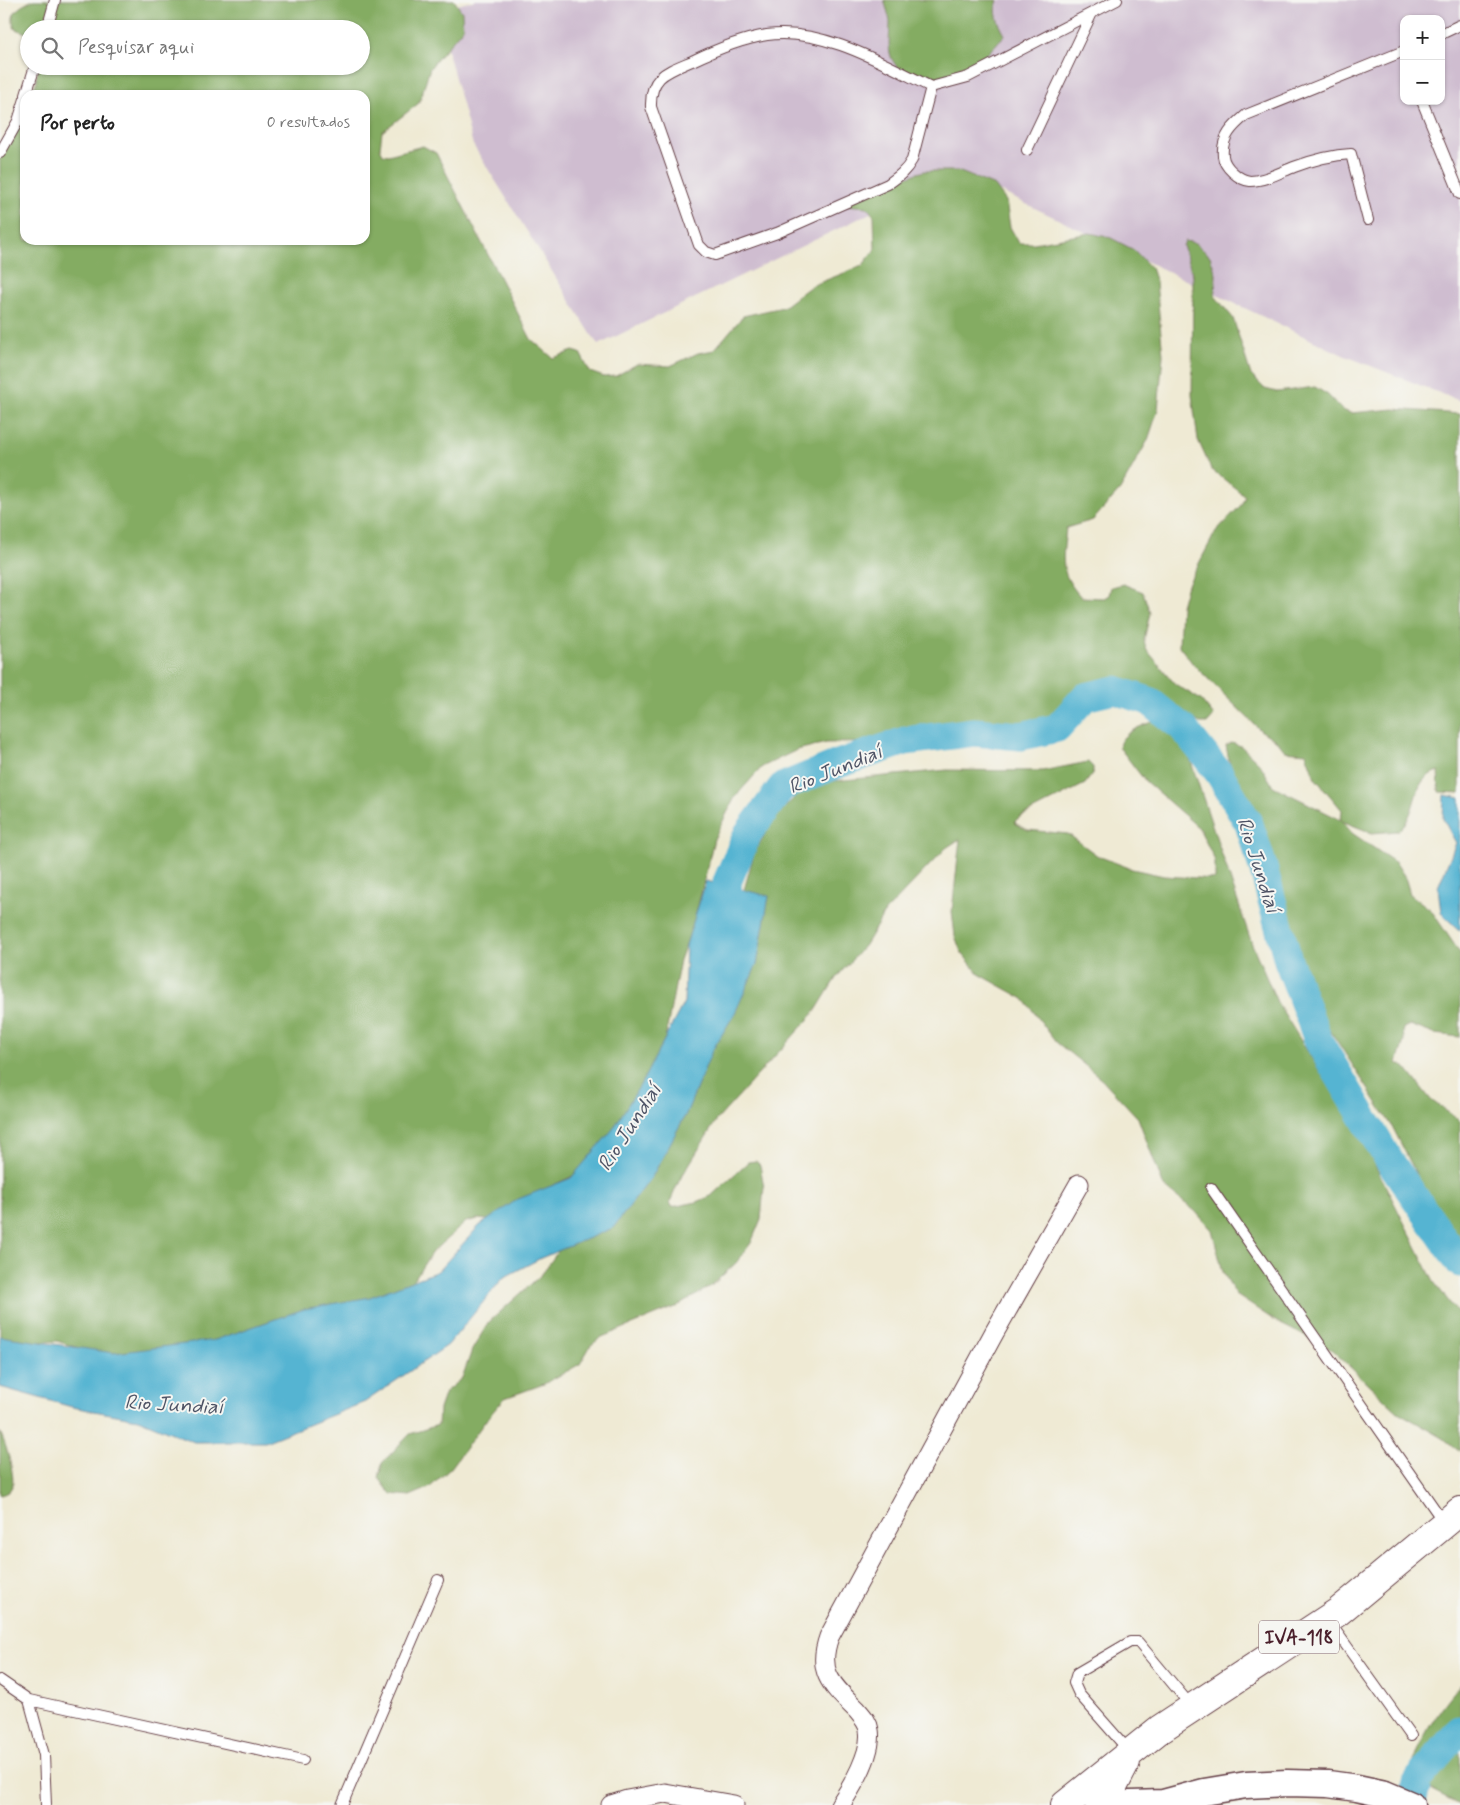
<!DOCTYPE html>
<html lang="pt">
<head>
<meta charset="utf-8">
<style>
  body { margin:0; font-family:Mynerve,sans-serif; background:#f6f6f6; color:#222 }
  .controls { position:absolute; right:15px; top:15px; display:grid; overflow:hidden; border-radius:10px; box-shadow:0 1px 4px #0004 }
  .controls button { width:45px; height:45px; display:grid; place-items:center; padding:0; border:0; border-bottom:1px solid #e0e0e0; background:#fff; color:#222; font:25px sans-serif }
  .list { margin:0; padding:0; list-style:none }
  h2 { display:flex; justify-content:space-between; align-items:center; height:65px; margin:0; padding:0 20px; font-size:21px }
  h2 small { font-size:16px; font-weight:400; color:#767676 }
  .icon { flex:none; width:28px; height:28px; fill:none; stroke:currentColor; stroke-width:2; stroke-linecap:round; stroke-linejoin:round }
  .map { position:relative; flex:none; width:1460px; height:1805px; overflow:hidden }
  .search { position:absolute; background:#fff; box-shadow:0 1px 4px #0004; left:20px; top:20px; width:350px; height:55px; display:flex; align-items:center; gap:12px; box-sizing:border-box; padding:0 18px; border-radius:28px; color:#767676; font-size:19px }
  .panel { position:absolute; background:#fff; box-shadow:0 1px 4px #0004; left:20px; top:90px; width:350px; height:155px; border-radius:15px }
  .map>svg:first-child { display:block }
  .industrial { fill:#cfbdd0; fill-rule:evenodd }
  .forest { fill:#84ac62; stroke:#676646 }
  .water { fill:#54b4d2; stroke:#4f6a7e }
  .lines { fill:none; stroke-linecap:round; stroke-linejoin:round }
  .river { stroke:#54b4d2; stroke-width:29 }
  .lane-casing { stroke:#633d44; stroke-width:12 }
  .street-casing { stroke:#633d44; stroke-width:21 }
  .secondary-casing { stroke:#633d44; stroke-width:29 }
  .primary-casing { stroke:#633d44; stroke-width:30 }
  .lane { stroke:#fff; stroke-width:10 }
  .street { stroke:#fff; stroke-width:19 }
  .secondary { stroke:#fff; stroke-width:26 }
  .primary { stroke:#fff; stroke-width:28 }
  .labels { text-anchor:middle; stroke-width:4; stroke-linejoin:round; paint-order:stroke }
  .shield { fill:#f6f6f2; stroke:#7e6067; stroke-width:1 }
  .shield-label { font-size:19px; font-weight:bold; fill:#4a1f2b }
  .water-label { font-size:21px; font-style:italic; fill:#4e5365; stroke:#f6f6f2 }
</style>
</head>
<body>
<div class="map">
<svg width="1460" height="1805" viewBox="0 0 1460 1805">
  <rect width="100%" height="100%" fill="#f6f6f2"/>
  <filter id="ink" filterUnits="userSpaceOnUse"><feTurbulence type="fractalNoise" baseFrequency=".02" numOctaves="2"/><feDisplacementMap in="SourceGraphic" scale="10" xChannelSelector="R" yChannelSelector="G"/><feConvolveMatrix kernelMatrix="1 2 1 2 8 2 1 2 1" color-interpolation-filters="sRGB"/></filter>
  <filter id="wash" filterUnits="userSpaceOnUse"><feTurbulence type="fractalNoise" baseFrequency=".0096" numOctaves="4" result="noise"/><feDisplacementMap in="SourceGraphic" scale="20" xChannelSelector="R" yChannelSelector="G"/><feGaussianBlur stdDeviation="1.12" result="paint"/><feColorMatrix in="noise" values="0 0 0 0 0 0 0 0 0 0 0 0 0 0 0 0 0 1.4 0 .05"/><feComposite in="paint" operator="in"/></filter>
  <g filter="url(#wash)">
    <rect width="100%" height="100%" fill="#efead4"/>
    <path class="industrial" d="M 475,0 L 1460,0 L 1460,401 L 1343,355 L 957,171 L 598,345 L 473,145 L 437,11 ZM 1404,19 L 1441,19 L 1441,101 L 1404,101 Z"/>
    <path class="forest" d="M 33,0 L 454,0 L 462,12 L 463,28 L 430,68 L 419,103 L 382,132 L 380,148 L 383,154 L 388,155 L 423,146 L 436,153 L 531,339 L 553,358 L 573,351 L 580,353 L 590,372 L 604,377 L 616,376 L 637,364 L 670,366 L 698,353 L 714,350 L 743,316 L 783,307 L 811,286 L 862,266 L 875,250 L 874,216 L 867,207 L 845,205 L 869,189 L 924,171 L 958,171 L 995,186 L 1006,201 L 1010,227 L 1019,243 L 1034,243 L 1090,233 L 1111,238 L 1134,250 L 1151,268 L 1156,282 L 1163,355 L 1158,410 L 1148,440 L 1120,490 L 1093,520 L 1066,528 C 1063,560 1058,572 1081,597 L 1104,598 L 1109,595 L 1111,587 L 1123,584 L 1143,592 L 1150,613 L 1144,640 L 1146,649 L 1175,684 L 1201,700 L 1214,716 L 1208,723 L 1200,723 L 1150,696 L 1118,690 L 1099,696 L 1060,721 L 1040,727 L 934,733 L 893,742 L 826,743 L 797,750 L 762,767 L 735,797 L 714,839 L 694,923 L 680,960 L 662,1055 L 636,1112 L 577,1174 L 543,1190 L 509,1222 L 478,1219 L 466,1222 L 432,1252 L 413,1281 L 222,1357 L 100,1355 L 57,1341 L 29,1343 L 0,1336 L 0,155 L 25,111 L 25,240 L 365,240 L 365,95 L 31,95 L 36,83 L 38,66 L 361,66 L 361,29 L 29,29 L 29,34 L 15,29 C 8,12 19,7 33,0 Z
      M 884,0 L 998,0 C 993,12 999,24 1005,35 C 991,49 977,68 959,75 C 937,85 896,81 890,53 C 888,44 890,32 890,22 C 889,15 886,7 884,0 Z
      M 1185,241 L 1195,243 L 1210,256 L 1216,274 L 1215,296 L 1233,318 L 1251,375 L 1265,389 L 1277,392 L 1315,387 L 1328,395 L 1342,410 L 1351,413 L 1394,409 L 1460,414 L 1460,793 L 1439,792 L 1438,771 C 1413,779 1418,803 1406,822 C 1404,825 1401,828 1398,831 L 1372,833 L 1342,821 L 1352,833 L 1396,863 L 1405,877 L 1410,894 L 1431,910 L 1460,953 L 1460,1037 L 1434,1034 L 1410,1025 L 1403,1028 L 1404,1041 L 1397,1063 L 1406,1068 L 1431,1100 L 1460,1121 L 1460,1253 L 1443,1227 L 1392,1126 L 1324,1021 L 1303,972 L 1275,875 L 1233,780 L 1226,746 L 1232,743 L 1241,746 L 1260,764 L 1273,786 L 1341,820 L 1342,810 L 1315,778 L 1306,753 L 1285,751 L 1277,741 L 1260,730 L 1193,664 L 1179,646 L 1181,606 L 1186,588 L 1216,531 L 1241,505 L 1245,496 L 1211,469 L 1198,440 L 1192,395 L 1193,276 L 1183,246 Z
      M 1163,718 L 1178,733 L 1187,750 L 1252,944 L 1277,1002 L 1363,1141 L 1434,1282 L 1460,1316 L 1460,1452 L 1443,1438 L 1398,1412 L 1332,1350 L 1277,1322 L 1236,1295 L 1223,1272 L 1212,1230 L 1195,1211 L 1164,1187 L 1138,1118 L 1102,1079 L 1056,1042 L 1024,999 L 979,974 L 961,952 L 955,936 L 952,911 L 960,839 L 946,848 L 885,912 L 865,945 L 836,978 L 815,1012 L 716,1121 L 679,1181 L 670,1202 L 672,1207 L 697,1202 L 711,1196 L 748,1162 L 756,1161 L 760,1165 L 764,1187 L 761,1219 L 751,1243 L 736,1263 L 711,1286 L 678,1306 L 602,1337 L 591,1345 L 580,1364 L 544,1384 L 505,1398 L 489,1416 L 451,1468 L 429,1488 L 410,1496 L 391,1494 L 379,1478 L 382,1463 L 410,1434 L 438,1425 L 439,1409 L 445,1392 L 462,1378 L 472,1350 L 488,1323 L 542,1274 L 566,1240 L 744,890 L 754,854 L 772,821 L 797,795 L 817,785 L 834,781 L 947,770 L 1042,771 L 1088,762 L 1093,767 L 1093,773 L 1085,784 L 1020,817 L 1015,821 L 1016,824 L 1028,830 L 1068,834 L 1098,856 L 1132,869 L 1164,876 L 1215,879 L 1215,861 L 1199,828 L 1145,781 L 1119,747 C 1121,730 1149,724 1163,718 Z
      M 0,1432 C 5,1441 16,1477 12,1486 C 10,1492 5,1494 0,1495 Z
      M 1460,1685 L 1460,1805 L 1459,1805 L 1424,1787 L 1411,1772 C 1419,1739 1438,1710 1460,1685 Z"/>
    <path class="water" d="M 1444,795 L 1460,798 L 1460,931 L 1441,913 L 1438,887 L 1456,843 L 1443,819 Z
      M 706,881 L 769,896 L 757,964 L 735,1013 L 712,1051 L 686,1114 L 652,1177 L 613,1228 L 541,1258 L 503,1278 L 448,1345 L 365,1402 L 265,1442 L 194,1442 L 138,1419 L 72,1407 L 0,1387 L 0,1336 L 114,1353 L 215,1340 L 304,1309 L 370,1297 L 438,1271 L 479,1226 L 518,1199 L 571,1178 L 613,1129 L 642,1082 L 684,1002 L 686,945 Z"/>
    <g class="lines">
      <path class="river" d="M 729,924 L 727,882 L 748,833 L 782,787 L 838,764 L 905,741 L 974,732 L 1021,736 L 1057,728 L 1085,697 L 1115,690 L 1149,701 L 1184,729 L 1219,773 L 1249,824 L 1263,867 L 1288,960 L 1319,1042 L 1387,1157 L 1460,1263
        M 1411,1805 L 1418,1779 L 1460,1730"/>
    </g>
  </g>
  <g filter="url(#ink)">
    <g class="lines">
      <defs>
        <path id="lane" d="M 47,29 L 55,0
          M 1441,34 L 1460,25
          M 931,87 L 912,160 C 906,171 898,177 888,184 L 777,233 L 715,255 L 706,252 L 699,245 L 651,107 C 650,76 666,72 692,61 C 715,50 742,39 767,35 C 822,27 884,64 931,87 L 968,77 L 1117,0
          M 26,95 L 35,66
          M 1422,101 L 1460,194
          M 1027,150 L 1092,13
          M 0,153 L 18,121 L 25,99
          M 1368,220 L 1351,154 C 1331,155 1313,160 1294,167 C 1281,172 1265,181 1250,181 C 1239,180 1224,167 1223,156 C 1221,137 1233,126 1246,115 L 1404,51
          M 1211,1188 L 1445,1524
          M 1328,1620 L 1411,1736
          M 0,1680 L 29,1700 L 44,1755 L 46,1805
          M 29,1700 L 303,1760
          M 1130,1752 L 1079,1694 L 1074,1683 L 1077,1673 L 1130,1642 L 1138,1642 L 1192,1707
          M 342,1805 L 438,1580"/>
        <path id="street" d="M 611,1805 L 627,1800 L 665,1793 L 734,1805
          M 840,1805 C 852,1787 873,1752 869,1730 C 868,1722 862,1716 857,1710 C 833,1686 816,1673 829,1637 L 994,1333 L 1079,1184"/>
        <path id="secondary" d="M 1098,1805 L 1163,1803 L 1204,1792 L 1246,1785 L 1287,1783 L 1328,1784 L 1357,1788 L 1385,1794 L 1411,1805"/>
        <path id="primary" d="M 1065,1805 L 1160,1729 L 1338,1612 L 1460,1511
          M 1104,1805 L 1126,1762"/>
      </defs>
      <use href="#lane" class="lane-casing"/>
      <use href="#street" class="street-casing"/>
      <use href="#secondary" class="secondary-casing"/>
      <use href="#primary" class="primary-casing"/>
      <use href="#lane" class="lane"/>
      <use href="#street" class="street"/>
      <use href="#secondary" class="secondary"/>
      <use href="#primary" class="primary"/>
    </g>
  </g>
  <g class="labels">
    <rect class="shield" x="1259" y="1620.5" width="80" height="33" rx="4"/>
    <g class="shield-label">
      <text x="1299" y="1644">IVA-118</text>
    </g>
    <g class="water-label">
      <text transform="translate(835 769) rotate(-22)" y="7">Rio Jundiaí</text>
      <text transform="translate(1259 865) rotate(72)" y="7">Rio Jundiaí</text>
      <text transform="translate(629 1127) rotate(-57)" y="7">Rio Jundiaí</text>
      <text transform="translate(174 1404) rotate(3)" y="7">Rio Jundiaí</text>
    </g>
  </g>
</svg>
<div class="controls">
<button>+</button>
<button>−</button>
</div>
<div class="search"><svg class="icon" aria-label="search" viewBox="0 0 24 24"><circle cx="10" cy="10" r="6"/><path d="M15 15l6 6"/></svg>Pesquisar aqui</div>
<section class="panel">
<h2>Por perto<small>0 resultados</small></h2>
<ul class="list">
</ul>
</section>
</div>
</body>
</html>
